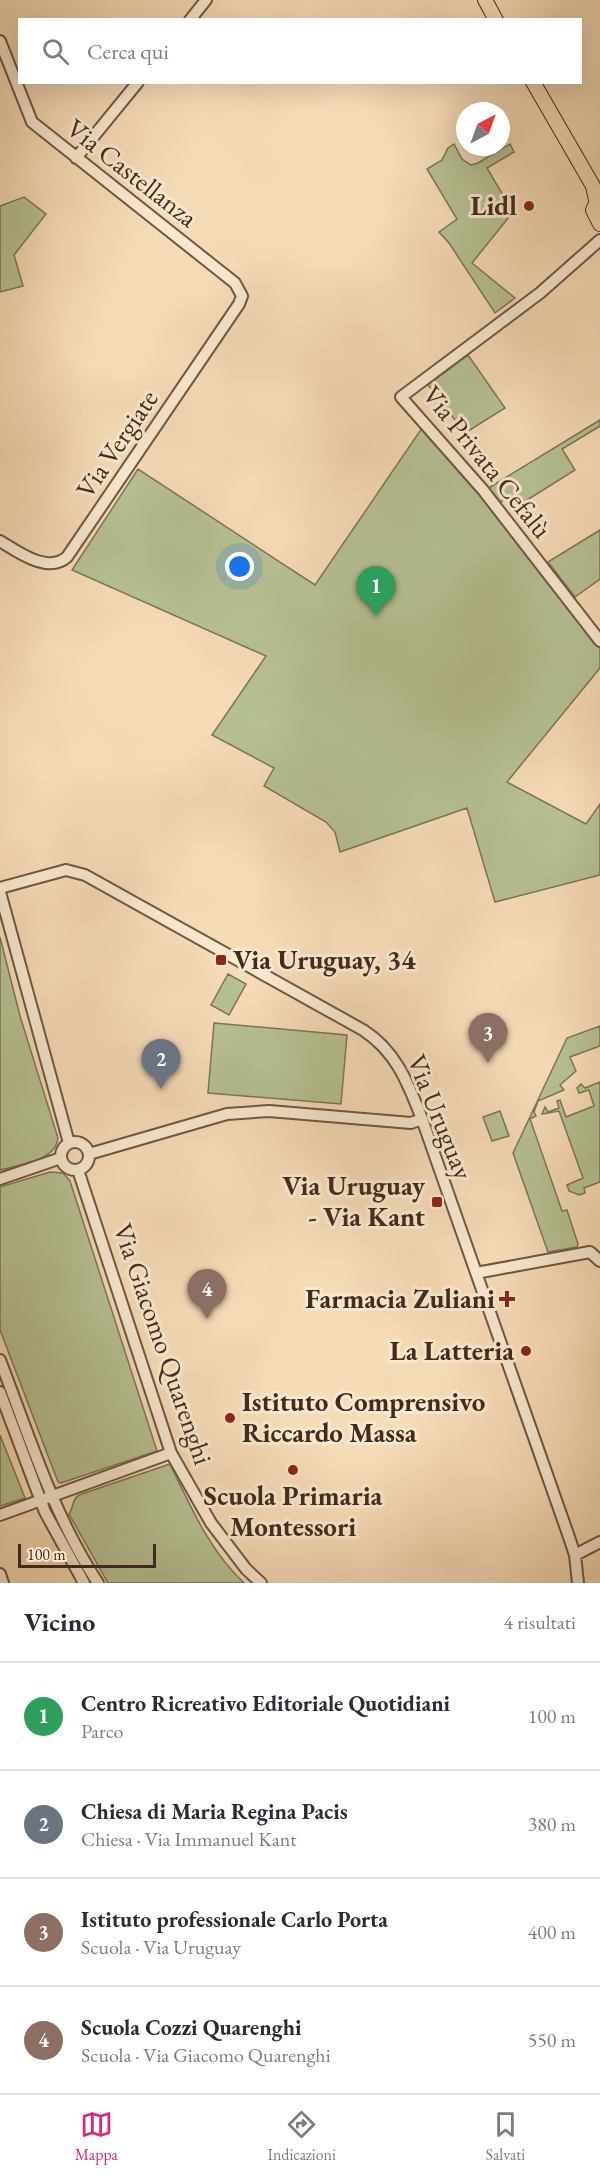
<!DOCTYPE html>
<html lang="it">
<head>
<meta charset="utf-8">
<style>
  body { margin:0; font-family:"EB Garamond",serif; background:#f7f7f7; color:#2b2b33 }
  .compass { position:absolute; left:456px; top:102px; width:54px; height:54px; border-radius:50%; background:#fff; box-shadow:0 6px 24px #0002; rotate:41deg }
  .scale { position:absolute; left:18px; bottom:15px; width:138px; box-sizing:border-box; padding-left:6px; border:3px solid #422b1d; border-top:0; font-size:16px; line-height:21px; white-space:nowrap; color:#422b1d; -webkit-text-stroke:4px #f9e8d0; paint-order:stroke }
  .you { position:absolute; left:240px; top:567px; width:21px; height:21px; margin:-15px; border:4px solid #fff; border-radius:50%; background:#1a73e8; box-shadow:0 0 0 9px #1a73e833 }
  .badge { display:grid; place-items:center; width:39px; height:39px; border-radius:50%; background:#db2777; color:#fff; font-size:20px; font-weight:700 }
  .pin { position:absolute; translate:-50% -50px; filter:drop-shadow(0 2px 3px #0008) }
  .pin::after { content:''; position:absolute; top:32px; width:21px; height:18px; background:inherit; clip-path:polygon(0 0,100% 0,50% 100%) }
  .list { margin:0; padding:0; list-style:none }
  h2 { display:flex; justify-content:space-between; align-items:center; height:78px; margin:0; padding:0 24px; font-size:26px }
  h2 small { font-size:20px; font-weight:400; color:#7c7c81 }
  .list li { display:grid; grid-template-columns:39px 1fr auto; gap:18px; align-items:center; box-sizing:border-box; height:108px; padding:0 24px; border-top:2px solid #e1e1e2 }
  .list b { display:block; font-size:22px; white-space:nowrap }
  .list p { margin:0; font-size:20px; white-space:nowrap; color:#7c7c81 }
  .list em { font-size:20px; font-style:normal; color:#7c7c81 }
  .icon { flex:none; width:33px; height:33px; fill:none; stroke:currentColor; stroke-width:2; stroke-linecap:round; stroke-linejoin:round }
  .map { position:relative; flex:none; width:600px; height:1583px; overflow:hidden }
  .search { position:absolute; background:#fff; box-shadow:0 6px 24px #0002; left:18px; right:18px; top:18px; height:66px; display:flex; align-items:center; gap:15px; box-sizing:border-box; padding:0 21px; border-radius:0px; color:#7c7c81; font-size:22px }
  .sheet { height:510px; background:#fff }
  nav { display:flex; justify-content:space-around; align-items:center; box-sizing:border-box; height:84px; border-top:2px solid #e1e1e2; background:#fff; font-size:16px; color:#7c7c81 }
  nav a { display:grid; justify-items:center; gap:3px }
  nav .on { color:#db2777 }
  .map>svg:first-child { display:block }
  .green { fill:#b6c193; stroke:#7c7658; stroke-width:1.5 }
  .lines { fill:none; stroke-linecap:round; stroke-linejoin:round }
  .minor-casing { stroke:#6f5744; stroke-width:14 }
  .major-casing { stroke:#422b1d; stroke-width:16 }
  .minor { stroke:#f9e8d0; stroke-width:10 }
  .major { stroke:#f6dbb7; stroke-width:14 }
  .poi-dot { fill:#8f2418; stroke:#f9e8d0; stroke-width:2 }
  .labels { text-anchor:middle; stroke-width:6; stroke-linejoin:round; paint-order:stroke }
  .street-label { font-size:27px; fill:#422b1d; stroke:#f9e8d0 }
  .poi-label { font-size:27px; font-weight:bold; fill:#422b1d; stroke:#f9e8d0; text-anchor:end }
</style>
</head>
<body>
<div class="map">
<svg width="600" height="1583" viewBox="0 0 600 1583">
  <rect width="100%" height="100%" fill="#f6dbb7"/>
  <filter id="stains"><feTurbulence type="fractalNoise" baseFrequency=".00333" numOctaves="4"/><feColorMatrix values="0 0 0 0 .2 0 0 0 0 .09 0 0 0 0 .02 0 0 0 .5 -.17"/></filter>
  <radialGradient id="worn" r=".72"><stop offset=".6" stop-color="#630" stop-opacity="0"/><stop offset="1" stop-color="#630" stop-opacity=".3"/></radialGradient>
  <path class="green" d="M 454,144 L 462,159 L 471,165 L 478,163 L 510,144 L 514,152 L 487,168 L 513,212 L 472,263 L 515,298 L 495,313 L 449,243 L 439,232 L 457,219 L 427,169 L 442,160 L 448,148 Z
    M 24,197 L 46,214 L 14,255 L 23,286 L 0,292 L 0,206 Z
    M 468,355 L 505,408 L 465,433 L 428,385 Z
    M 600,420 L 600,426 L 562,449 L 575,470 L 516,507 L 507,498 L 499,503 L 487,489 Z
    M 422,428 L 480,492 L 600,647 L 600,668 L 507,782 L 586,824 L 600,804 L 600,875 L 495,902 L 467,808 L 340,852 L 335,832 L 326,822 L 264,786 L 274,768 L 212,735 L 266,656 L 72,570 L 138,469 L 315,585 Z
    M 600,530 L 600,579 L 575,597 L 548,562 Z
    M 0,937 L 20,1016 L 58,1138 C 55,1162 20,1164 0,1170 Z
    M 228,974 L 246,984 L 229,1015 L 211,1005 Z
    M 214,1023 L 347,1035 L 341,1104 L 208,1093 Z
    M 600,1026 L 600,1046 L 570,1057 L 576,1071 L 560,1085 L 564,1090 L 538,1101 L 534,1112 L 536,1116 L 530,1119 L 562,1211 L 567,1210 L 578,1244 L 577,1247 L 548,1252 L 513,1153 L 567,1038 Z
    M 600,1082 L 600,1182 L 584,1188 L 585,1193 L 579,1195 L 569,1191 L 567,1185 L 583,1178 L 559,1111 L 542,1114 L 545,1107 L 548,1112 L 559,1108 L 557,1101 L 560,1100 L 566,1117 L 594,1106 L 589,1090 L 579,1093 L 577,1088 L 581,1084 L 585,1088 Z
    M 500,1111 L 509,1136 L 492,1141 L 483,1117 Z
    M 50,1172 L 63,1173 L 70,1181 L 157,1451 L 61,1483 L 58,1482 L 0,1330 L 0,1187 Z
    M 0,1435 L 25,1498 L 0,1506 Z
    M 170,1464 C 190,1505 210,1552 244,1583 L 108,1583 L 69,1514 C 74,1508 71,1500 79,1495 Z"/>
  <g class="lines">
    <defs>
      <path id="minor" d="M 190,20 L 206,0
        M 0,41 L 32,122 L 235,283 L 242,296 L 239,304 L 67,557 C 48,574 18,552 0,541
        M 76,158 L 138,82
        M 600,240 L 540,293 L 401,397 L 483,490 L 600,641
        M 0,888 L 66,870 L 85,875 L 363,1030 C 396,1051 408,1083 422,1119 L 569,1537 L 575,1555 L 578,1583
        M 0,892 L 69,1143
        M61 1156a14 14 0 1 1 28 0a14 14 0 1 1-28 0Z
        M 89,1154 L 227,1114 L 269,1111 L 411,1123 L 422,1119
        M 78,1170 L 171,1453 L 211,1523 L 246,1569 L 261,1583
        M 0,1179 L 61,1158
        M 476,1273 L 590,1252 L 600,1261
        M 0,1360 C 29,1435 53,1515 98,1583
        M 0,1392 L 45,1512 L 84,1583
        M 0,1515 L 171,1453
        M 575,1555 L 600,1542
        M 0,1574 L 3,1583"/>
      <path id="major" d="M 485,0 L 496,20
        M 533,82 L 593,186 L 596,200
        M 600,196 L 593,210 L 600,224"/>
    </defs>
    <use href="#minor" class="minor-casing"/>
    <use href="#major" class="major-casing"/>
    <use href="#minor" class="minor"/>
    <use href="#major" class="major"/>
  </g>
  <g class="poi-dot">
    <circle cx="529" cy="206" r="6"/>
    <rect x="215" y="954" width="12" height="12" rx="3"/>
    <rect x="431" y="1196" width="12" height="12" rx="3"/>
    <path d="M504 1290h6v6h6v6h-6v6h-6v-6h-6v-6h6z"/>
    <circle cx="526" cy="1351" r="6"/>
    <circle cx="230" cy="1418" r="6"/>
    <circle cx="293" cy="1470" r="6"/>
  </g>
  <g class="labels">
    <g class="street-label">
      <text transform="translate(132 173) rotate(38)" y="9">Via Castellanza</text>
      <text transform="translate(117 444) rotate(-56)" y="9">Via Vergiate</text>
      <text transform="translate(487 462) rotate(51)" y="9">Via Privata Cefalù</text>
      <text transform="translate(440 1117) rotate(68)" y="9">Via Uruguay</text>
      <text transform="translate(163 1344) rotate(71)" y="9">Via Giacomo Quarenghi</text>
    </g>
    <g class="poi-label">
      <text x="517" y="215">Lidl</text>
      <text x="233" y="969" text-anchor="start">Via Uruguay, 34</text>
      <text x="425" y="1195">Via Uruguay<tspan x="425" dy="31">- Via Kant</tspan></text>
      <text x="495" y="1308">Farmacia Zuliani</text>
      <text x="514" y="1360">La Latteria</text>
      <text x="242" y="1411" text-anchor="start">Istituto Comprensivo<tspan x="242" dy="31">Riccardo Massa</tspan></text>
      <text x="293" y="1505" text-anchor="middle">Scuola Primaria<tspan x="293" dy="31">Montessori</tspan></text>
    </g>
  </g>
  <rect width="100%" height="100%" filter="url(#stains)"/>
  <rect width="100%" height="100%" fill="url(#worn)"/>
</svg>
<svg class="compass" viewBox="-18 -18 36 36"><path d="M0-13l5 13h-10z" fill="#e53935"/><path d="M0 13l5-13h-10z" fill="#7c7c81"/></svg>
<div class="scale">100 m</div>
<div class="you"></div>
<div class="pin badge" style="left:376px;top:616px;background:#2e9e5b">1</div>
<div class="pin badge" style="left:161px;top:1089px;background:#6b7280">2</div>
<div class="pin badge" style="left:488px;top:1063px;background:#8d6e63">3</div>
<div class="pin badge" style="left:207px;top:1319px;background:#8d6e63">4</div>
<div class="search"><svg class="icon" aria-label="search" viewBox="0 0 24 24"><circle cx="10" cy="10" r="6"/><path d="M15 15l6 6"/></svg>Cerca qui</div>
</div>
<section class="sheet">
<h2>Vicino<small>4 risultati</small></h2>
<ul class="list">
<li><span class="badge" style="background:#2e9e5b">1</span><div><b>Centro Ricreativo Editoriale Quotidiani</b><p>Parco</p></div><em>100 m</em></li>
<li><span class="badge" style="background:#6b7280">2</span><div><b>Chiesa di Maria Regina Pacis</b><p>Chiesa · Via Immanuel Kant</p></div><em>380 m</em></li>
<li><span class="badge" style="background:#8d6e63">3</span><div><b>Istituto professionale Carlo Porta</b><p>Scuola · Via Uruguay</p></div><em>400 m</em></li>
<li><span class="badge" style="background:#8d6e63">4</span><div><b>Scuola Cozzi Quarenghi</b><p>Scuola · Via Giacomo Quarenghi</p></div><em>550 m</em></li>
</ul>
</section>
<nav>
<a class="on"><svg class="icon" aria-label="map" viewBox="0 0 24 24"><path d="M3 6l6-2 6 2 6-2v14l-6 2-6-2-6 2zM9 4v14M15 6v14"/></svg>Mappa</a>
<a><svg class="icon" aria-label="directions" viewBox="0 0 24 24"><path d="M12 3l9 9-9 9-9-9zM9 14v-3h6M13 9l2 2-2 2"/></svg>Indicazioni</a>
<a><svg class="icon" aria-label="saved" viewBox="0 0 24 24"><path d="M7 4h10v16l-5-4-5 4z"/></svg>Salvati</a>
</nav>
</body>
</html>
